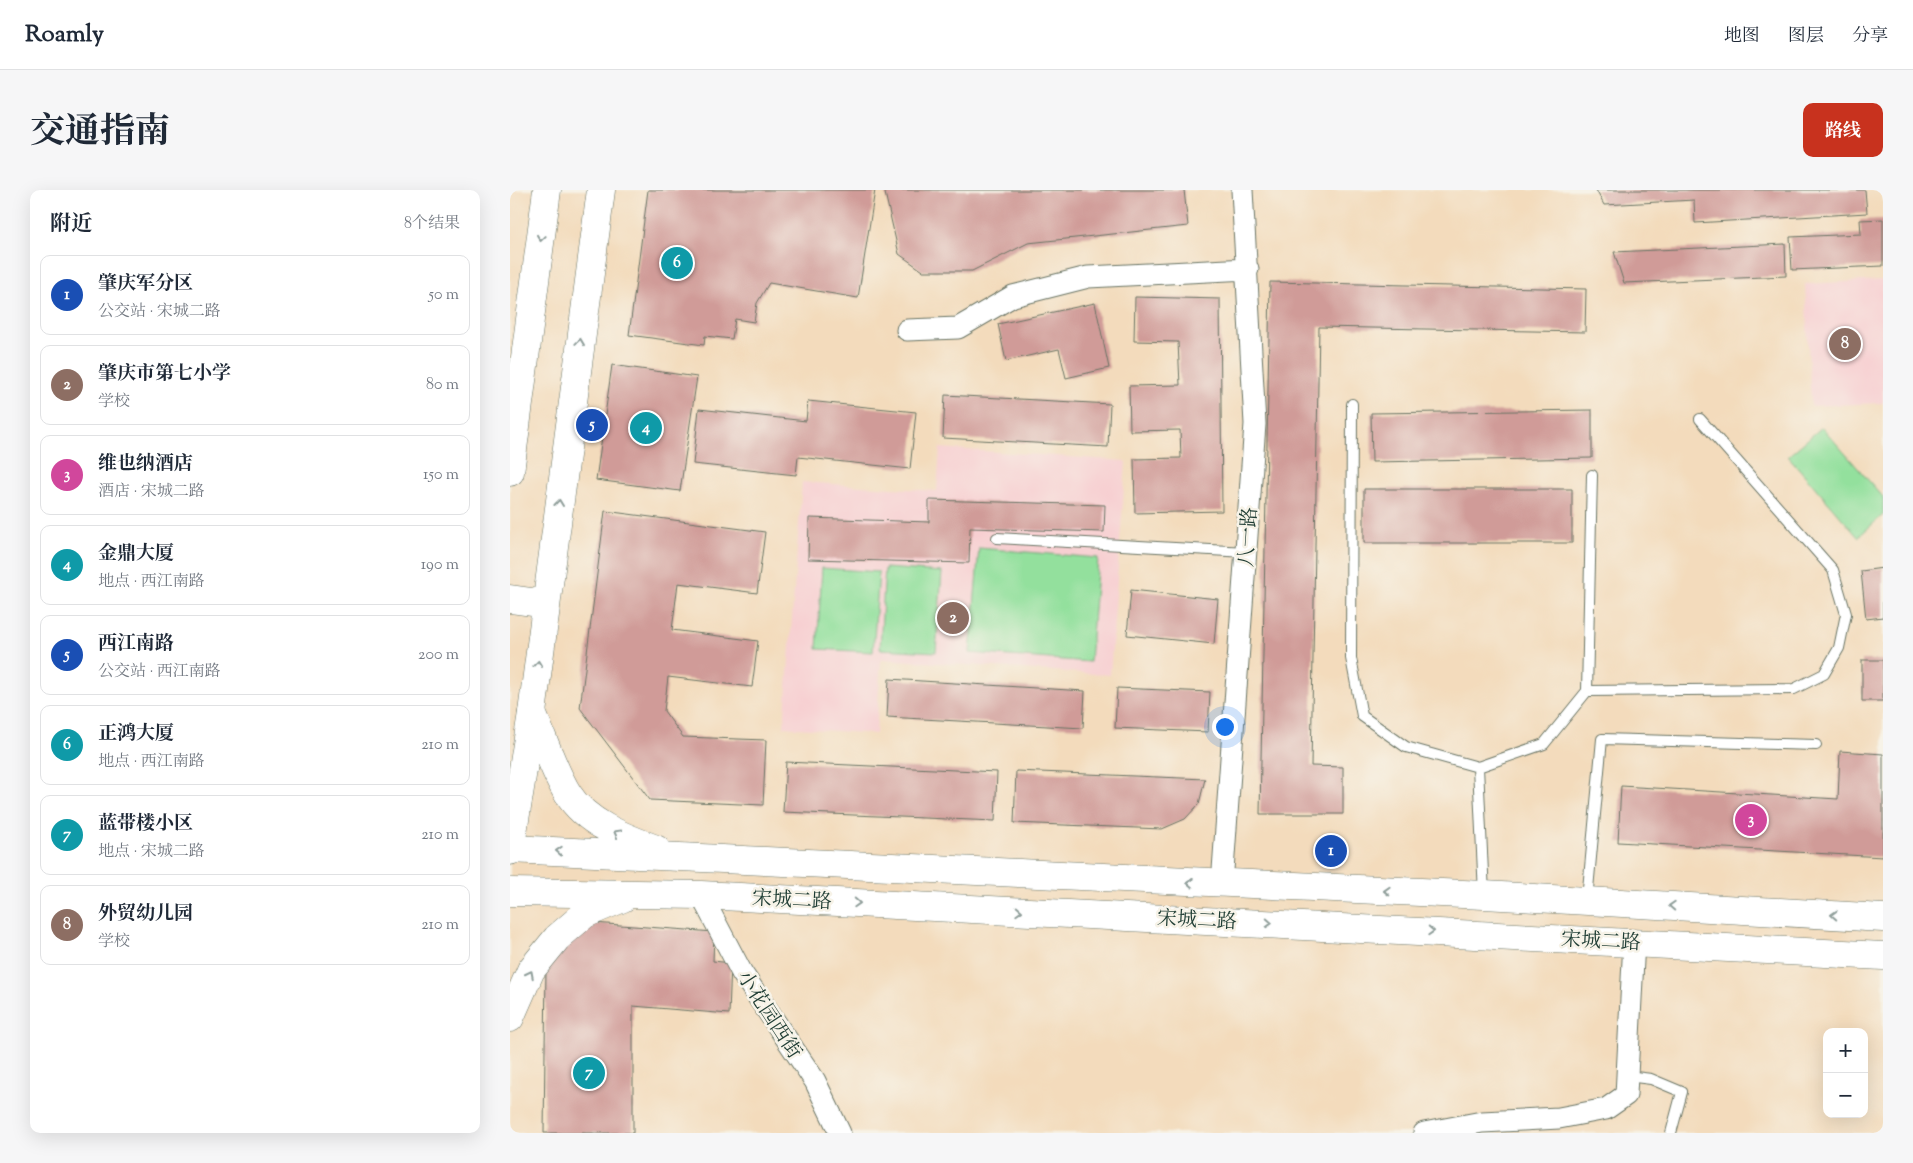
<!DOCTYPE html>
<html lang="zh">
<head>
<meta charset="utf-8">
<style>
  body { margin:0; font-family:"Sorts Mill Goudy","Noto Serif SC",serif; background:#f6f6f7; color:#1f2937 }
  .controls { position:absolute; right:15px; bottom:15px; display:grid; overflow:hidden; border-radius:10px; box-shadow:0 5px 20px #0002 }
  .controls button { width:45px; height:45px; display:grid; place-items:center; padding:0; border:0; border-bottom:1px solid #e0e1e3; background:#fff; color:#1f2937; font:25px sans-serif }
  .you { position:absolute; left:714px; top:536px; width:18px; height:18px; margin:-12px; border:4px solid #fff; border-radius:50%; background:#1a73e8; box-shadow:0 0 0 8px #1a73e833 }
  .badge { display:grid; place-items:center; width:32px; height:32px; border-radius:50%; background:#c8321e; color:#fff; font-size:16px; font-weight:700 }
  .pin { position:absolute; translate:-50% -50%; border:2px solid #fff; box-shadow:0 1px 5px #0006 }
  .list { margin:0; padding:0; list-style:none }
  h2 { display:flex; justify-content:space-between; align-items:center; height:65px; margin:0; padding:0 20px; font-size:21px }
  h2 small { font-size:16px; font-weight:400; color:#747a83 }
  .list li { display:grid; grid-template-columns:32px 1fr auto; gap:15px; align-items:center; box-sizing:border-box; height:80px; margin:0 10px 10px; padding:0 10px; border:1px solid #e0e1e3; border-radius:10px }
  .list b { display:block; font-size:19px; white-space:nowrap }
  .list p { margin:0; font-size:16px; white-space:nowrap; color:#747a83 }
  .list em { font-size:16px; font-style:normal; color:#747a83 }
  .map { position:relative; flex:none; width:1373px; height:943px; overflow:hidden; border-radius:10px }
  header { display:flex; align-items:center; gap:30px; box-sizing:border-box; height:70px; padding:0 25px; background:#fff; border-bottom:1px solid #e0e1e3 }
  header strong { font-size:24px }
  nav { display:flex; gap:28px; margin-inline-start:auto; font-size:18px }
  .intro { display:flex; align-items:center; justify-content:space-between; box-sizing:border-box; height:120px; padding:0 30px }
  h1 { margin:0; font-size:35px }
  .button { padding:12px 22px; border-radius:10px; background:#c8321e; color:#fff; font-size:18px; font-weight:700 }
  main { display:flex; gap:30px; padding:0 30px }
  aside { flex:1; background:#fff; border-radius:10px; box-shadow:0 5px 20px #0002 }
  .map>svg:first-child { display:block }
  .built { fill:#f7cfd1 }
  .green { fill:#93e09d; stroke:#598e68 }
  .building { fill:#d09b98 }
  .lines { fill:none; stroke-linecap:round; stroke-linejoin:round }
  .lane-casing { stroke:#697464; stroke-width:12 }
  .street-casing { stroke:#697464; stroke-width:23 }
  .secondary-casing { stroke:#697464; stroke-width:29 }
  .primary-casing { stroke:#697464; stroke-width:29 }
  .lane { stroke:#fff; stroke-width:10 }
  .street { stroke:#fff; stroke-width:21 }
  .secondary { stroke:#fff; stroke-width:28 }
  .primary { stroke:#fff; stroke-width:28 }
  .oneway { stroke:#8f9e9a }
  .labels { text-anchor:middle; stroke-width:5; stroke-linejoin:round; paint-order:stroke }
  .street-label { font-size:20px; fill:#1f3d34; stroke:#f7f3e8 }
</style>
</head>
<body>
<header>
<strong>Roamly</strong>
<nav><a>地图</a><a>图层</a><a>分享</a></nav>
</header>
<div class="intro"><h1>交通指南</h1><a class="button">路线</a></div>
<main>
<aside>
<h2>附近<small>8个结果</small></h2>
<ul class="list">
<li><span class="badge" style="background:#1a4fb4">1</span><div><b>肇庆军分区</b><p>公交站 · 宋城二路</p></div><em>50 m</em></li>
<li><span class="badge" style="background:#8d6e63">2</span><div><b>肇庆市第七小学</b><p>学校</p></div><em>80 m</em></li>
<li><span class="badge" style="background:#d1479c">3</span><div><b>维也纳酒店</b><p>酒店 · 宋城二路</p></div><em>150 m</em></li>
<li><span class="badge" style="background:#0f9aa8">4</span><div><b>金鼎大厦</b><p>地点 · 西江南路</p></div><em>190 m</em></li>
<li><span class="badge" style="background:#1a4fb4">5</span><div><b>西江南路</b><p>公交站 · 西江南路</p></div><em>200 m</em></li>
<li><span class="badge" style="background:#0f9aa8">6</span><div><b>正鸿大厦</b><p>地点 · 西江南路</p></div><em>210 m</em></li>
<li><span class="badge" style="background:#0f9aa8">7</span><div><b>蓝带楼小区</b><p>地点 · 宋城二路</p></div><em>210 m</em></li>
<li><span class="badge" style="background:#8d6e63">8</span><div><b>外贸幼儿园</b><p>学校</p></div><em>210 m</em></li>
</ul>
</aside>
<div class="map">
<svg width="1373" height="943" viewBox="0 0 1373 943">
  <rect width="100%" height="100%" fill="#f7f3e8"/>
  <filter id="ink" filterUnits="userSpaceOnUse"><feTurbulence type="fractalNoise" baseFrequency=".02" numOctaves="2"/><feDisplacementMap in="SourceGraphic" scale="10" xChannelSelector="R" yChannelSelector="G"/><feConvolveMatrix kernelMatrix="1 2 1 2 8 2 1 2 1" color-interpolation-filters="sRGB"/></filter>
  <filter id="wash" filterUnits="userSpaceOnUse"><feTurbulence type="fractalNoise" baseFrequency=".0096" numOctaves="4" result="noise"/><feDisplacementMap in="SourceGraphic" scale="20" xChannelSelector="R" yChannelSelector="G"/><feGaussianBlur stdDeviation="1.12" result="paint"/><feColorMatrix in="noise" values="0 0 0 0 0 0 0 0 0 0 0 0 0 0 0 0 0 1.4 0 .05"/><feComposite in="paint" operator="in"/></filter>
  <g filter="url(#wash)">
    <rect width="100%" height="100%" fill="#f3dbbc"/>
    <path class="built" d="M 1373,90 L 1373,213 L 1301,216 L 1295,94 Z
      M 430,258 L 616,271 L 600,485 L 371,469 L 366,544 L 274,537 L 292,292 L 427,301 Z"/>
    <path class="green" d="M 1312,237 L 1373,307 L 1373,325 L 1348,347 L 1278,266 Z
      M 469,358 L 588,368 L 580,472 L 460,463 Z
      M 312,378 L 369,382 L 363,462 L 307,459 Z
      M 375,378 L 432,382 L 426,462 L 370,459 Z"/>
    <g id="blocks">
      <path class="building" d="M 138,0 L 365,0 L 348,108 L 259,93 L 247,113 L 244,132 L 225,129 L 222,149 L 195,146 L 194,155 L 119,145 Z
        M 377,0 L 674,0 L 678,36 L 518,53 L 462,81 L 413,81 L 389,64 L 375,3 Z
        M 1086,0 L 1355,0 L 1357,23 L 1185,33 L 1184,10 L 1094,15 Z
        M 1373,29 L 1373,76 L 1282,80 L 1280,47 L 1351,44 L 1350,30 Z
        M 1275,54 L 1276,86 L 1114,93 L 1104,62 Z
        M 760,92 L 1076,99 L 1075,142 L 809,137 L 801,576 L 833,577 L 833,624 L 750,624 Z
        M 625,107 L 710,109 L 712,321 L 625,323 L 624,269 L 671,268 L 670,240 L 620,241 L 619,196 L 670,195 L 668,152 L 624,151 Z
        M 585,113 L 599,178 L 556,188 L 549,159 L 496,171 L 488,134 Z
        M 102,175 L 187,187 L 170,301 L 86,290 Z
        M 435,205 L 600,214 L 598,257 L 433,248 Z
        M 298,211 L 406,222 L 400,279 L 288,267 L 286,285 L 183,274 L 189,219 L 296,231 Z
        M 1082,220 L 1082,268 L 862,272 L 861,223 Z
        M 854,299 L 1062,299 L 1062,353 L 854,353 Z
        M 419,310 L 595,315 L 594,342 L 460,338 L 459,373 L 298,369 L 299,328 L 419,332 Z
        M 95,321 L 255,342 L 247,403 L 168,393 L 162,440 L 248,451 L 242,497 L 158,487 L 154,521 L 173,547 L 256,550 L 253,615 L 140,610 L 70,518 Z
        M 1373,378 L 1373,427 L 1356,429 L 1351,381 Z
        M 621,400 L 708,409 L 704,454 L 617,445 Z
        M 1352,470 L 1373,470 L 1373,511 L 1352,511 Z
        M 379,489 L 575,501 L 573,538 L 377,527 Z
        M 607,498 L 700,502 L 698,542 L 605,538 Z
        M 1330,561 L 1373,564 L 1373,667 L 1108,652 L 1111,596 L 1328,609 Z
        M 276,572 L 487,582 L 485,631 L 273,622 Z
        M 506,581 L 695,589 L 689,614 L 675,629 L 652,639 L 504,633 Z
        M 83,733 L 204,742 L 203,771 L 221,773 L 219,824 L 123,816 L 123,943 L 34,943 L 36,779 L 55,749 Z"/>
    </g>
  </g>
  <g filter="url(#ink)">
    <use href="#blocks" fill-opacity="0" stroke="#697464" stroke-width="1"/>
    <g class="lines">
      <defs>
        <path id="lane" d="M 842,214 L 841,468 L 852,526 L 896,557 L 968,577 L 1034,554 L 1077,501 L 1082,285
          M 487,348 L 736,362
          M 1077,501 L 1284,499 L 1314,484 L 1329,458 L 1336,424 L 1323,380 L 1190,229
          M 968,577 L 974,704
          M 1077,710 L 1092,549 L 1306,555
          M 1117,886 L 1141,889 L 1172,902 L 1161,943"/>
        <path id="street" d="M 397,140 L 448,138 L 503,106 L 578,87 L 738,79
          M 712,694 L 745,234 L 732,0
          M 191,705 L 232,783 L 305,891 L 330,943
          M 914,943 L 972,932 L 1049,928 L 1096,919 L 1116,905 L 1124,751"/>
        <path id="secondary" d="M 22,523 C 34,549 43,580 58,604 C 77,634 114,647 146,659
          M 0,659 L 974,705 L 1373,728
          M 0,702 L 191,705 L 1373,766
          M 0,828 L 21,780 L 47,748 L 75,724 L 113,708"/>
        <path id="primary" d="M 0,282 L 37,0
          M 0,409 L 36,414
          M 0,661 L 22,523 L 91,0"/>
      </defs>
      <use href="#lane" class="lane-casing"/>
      <use href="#street" class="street-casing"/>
      <use href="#secondary" class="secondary-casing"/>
      <use href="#primary" class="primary-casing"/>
      <use href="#lane" class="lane"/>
      <use href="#street" class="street"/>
      <use href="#secondary" class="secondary"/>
      <use href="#primary" class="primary"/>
    </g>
    <defs><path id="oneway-chevron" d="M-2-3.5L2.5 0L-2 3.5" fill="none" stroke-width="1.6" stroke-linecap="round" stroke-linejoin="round" transform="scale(1.25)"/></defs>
    <g class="oneway">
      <use href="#oneway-chevron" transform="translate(31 48) rotate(98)"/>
      <use href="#oneway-chevron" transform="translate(70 152) rotate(-82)"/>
      <use href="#oneway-chevron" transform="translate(49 313) rotate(-83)"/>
      <use href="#oneway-chevron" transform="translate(28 474) rotate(-83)"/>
      <use href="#oneway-chevron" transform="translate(107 643) rotate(-151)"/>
      <use href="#oneway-chevron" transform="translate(49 661) rotate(-177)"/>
      <use href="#oneway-chevron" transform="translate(680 693) rotate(-177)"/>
      <use href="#oneway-chevron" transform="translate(877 701) rotate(-178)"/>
      <use href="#oneway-chevron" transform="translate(347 713) rotate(3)"/>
      <use href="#oneway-chevron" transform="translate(1162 716) rotate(-177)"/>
      <use href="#oneway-chevron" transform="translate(509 721) rotate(3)"/>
      <use href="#oneway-chevron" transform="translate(1324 725) rotate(-177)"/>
      <use href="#oneway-chevron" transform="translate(759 733) rotate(3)"/>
      <use href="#oneway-chevron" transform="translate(921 741) rotate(3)"/>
      <use href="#oneway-chevron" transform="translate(20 784) rotate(-63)"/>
    </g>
  </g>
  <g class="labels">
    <g class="street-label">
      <text transform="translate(737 347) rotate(-86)" y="7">八一路</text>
      <text transform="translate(282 709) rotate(3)" y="7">宋城二路</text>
      <text transform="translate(687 729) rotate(3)" y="7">宋城二路</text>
      <text transform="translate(1091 750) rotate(3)" y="7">宋城二路</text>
      <text transform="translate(260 824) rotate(57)" y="7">小花园西街</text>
    </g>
  </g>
</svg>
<div class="controls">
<button>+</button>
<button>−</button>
</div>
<div class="you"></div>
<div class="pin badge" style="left:821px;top:661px;background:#1a4fb4">1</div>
<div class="pin badge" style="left:443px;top:428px;background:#8d6e63">2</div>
<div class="pin badge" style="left:1241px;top:630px;background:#d1479c">3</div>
<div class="pin badge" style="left:136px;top:238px;background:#0f9aa8">4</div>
<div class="pin badge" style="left:82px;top:235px;background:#1a4fb4">5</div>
<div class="pin badge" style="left:167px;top:73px;background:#0f9aa8">6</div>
<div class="pin badge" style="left:79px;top:883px;background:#0f9aa8">7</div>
<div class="pin badge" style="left:1335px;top:154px;background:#8d6e63">8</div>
</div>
</main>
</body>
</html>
